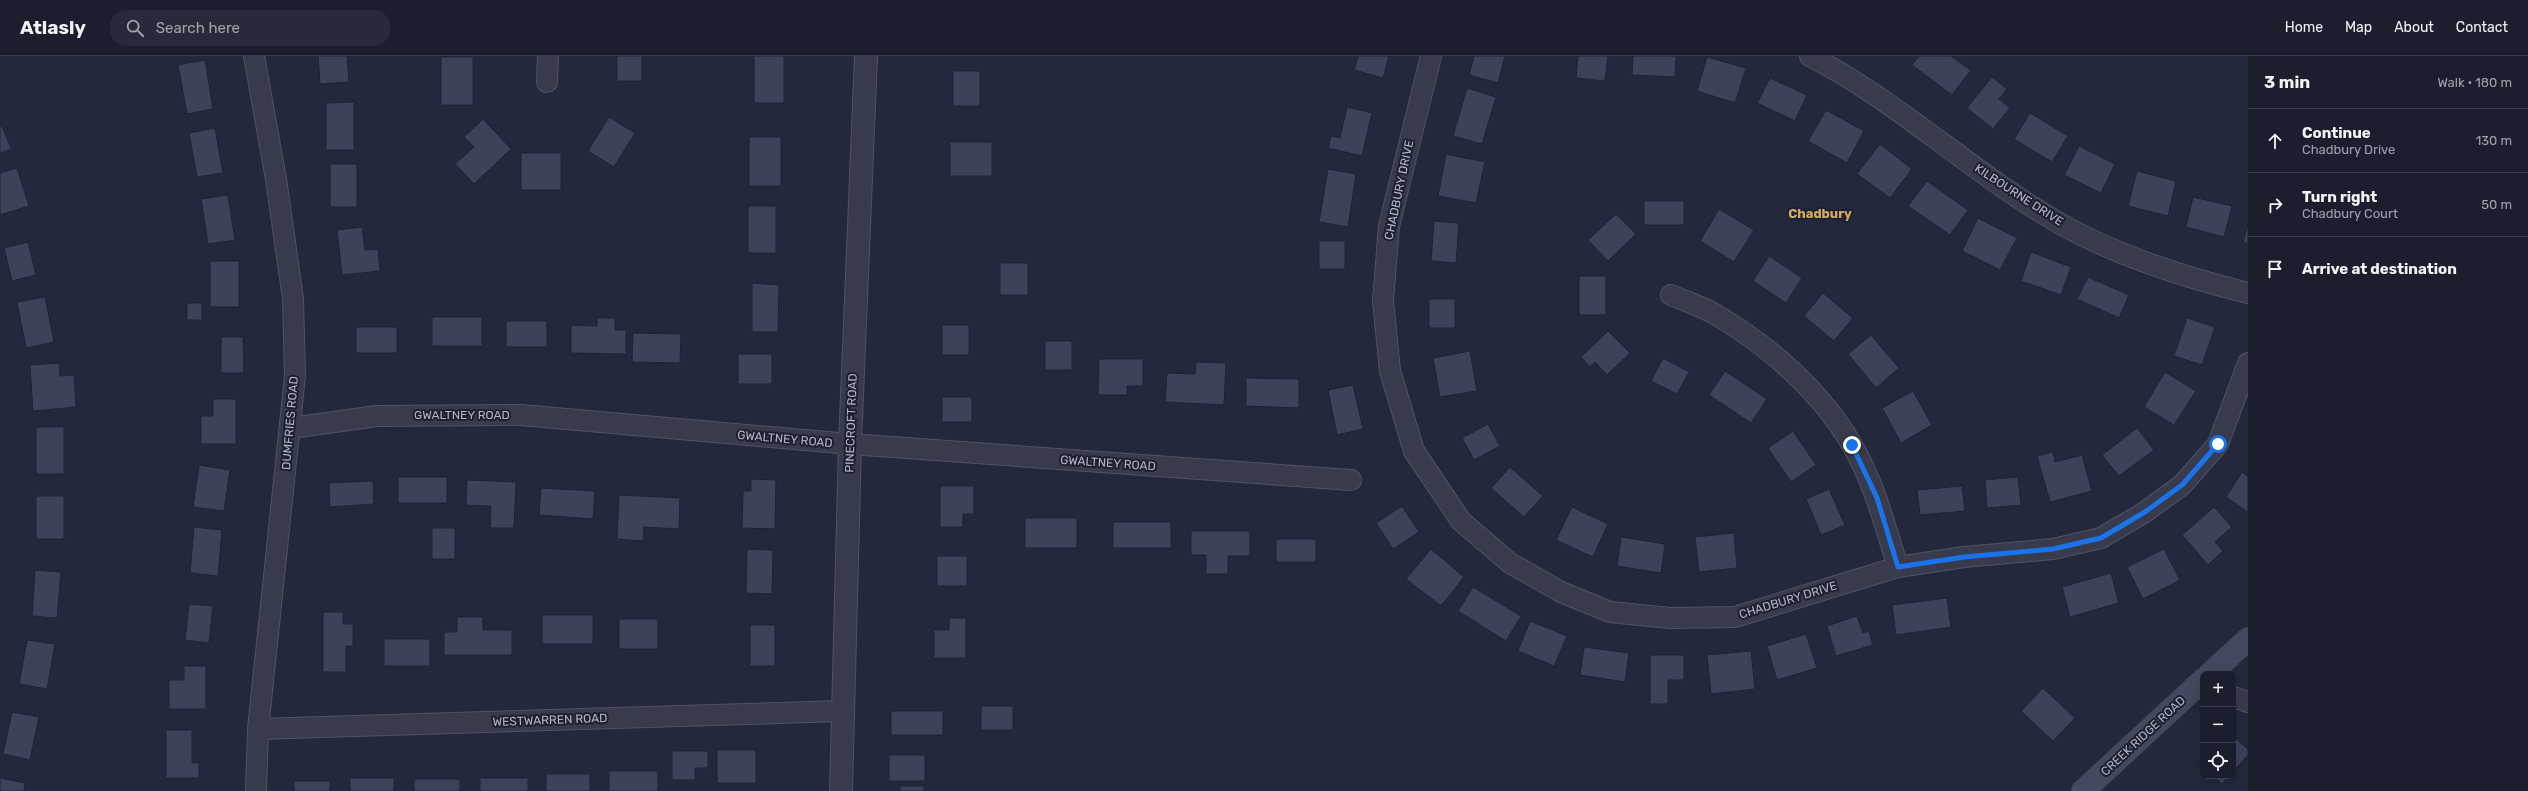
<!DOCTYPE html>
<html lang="en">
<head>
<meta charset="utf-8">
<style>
  body { margin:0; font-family:Rubik,sans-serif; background:#272b39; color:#f1f3f6 }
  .controls { position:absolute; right:12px; bottom:12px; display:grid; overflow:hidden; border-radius:8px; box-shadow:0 4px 16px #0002 }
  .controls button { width:36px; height:36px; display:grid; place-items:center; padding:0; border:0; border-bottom:1px solid #383c49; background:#1a1e2d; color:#f1f3f6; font:20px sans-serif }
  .stop { position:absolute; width:12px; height:12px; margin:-9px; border:3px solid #1a73e8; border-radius:50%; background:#fff }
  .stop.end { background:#1a73e8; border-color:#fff; box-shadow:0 1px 4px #0008 }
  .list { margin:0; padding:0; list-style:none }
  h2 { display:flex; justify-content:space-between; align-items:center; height:52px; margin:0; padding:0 16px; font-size:17px }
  h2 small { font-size:13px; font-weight:400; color:#9fa2aa }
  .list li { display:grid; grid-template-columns:26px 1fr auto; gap:12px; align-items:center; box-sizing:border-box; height:64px; padding:0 16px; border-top:1px solid #383c49 }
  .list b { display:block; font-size:15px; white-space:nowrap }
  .list p { margin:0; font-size:13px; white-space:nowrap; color:#9fa2aa }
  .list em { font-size:13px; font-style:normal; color:#9fa2aa }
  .icon { flex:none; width:22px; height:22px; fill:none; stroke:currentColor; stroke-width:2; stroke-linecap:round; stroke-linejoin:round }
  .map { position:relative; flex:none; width:2248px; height:735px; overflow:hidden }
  header { display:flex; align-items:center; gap:24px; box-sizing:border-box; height:56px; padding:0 20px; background:#1a1e2d; border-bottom:1px solid #383c49 }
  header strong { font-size:19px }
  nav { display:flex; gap:22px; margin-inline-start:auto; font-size:14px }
  .search { width:280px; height:36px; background:#272b39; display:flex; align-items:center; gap:10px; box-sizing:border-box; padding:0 14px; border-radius:16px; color:#9fa2aa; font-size:15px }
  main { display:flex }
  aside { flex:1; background:#1a1e2d }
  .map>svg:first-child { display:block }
  .building { fill:#3d425a; stroke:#1e2233 }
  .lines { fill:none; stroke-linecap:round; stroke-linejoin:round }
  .minor-casing { stroke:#4f5364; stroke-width:22 }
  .tertiary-casing { stroke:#4f5364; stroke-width:24 }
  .secondary-casing { stroke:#404455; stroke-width:24 }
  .minor { stroke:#373b4c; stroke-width:20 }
  .tertiary { stroke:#373b4c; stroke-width:22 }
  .secondary { stroke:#45495f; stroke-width:22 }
  .route { stroke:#1a73e8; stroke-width:5 }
  .labels { text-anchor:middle; stroke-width:4; stroke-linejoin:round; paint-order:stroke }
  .street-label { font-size:12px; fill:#b2b6c8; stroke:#1c2031 }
  .neighbourhood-label { font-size:13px; font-weight:bold; fill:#d4ab61; stroke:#1c2031 }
</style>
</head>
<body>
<header>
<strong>Atlasly</strong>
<div class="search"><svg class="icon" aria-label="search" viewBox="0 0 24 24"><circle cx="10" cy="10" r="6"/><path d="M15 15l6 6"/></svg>Search here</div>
<nav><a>Home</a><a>Map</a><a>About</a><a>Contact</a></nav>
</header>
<main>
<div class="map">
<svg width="2248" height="735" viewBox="0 0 2248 735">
  <rect width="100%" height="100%" fill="#23283c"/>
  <path class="building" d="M 318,0 L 347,0 L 349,26 L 320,28 Z
    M 617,0 L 642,0 L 642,25 L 617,25 Z
    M 754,0 L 784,0 L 784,47 L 754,47 Z
    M 1358,0 L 1389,0 L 1383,22 L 1354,14 Z
    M 1474,0 L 1505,0 L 1498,27 L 1469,19 Z
    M 1578,0 L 1608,0 L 1605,25 L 1576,22 Z
    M 1633,0 L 1676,0 L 1675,21 L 1632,19 Z
    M 1919,0 L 1951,0 L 1971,14 L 1952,39 L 1912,9 Z
    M 441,1 L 473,1 L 473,49 L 441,49 Z
    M 1707,1 L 1746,12 L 1735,47 L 1697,35 Z
    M 205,4 L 213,53 L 187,58 L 178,9 Z
    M 953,15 L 980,15 L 980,50 L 953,50 Z
    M 1992,21 L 2007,33 L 1999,43 L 2010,52 L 1993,73 L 1967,52 Z
    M 1770,22 L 1807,39 L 1795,65 L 1757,47 Z
    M 1467,32 L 1496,41 L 1482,88 L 1453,80 Z
    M 354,46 L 354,94 L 326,94 L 326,47 Z
    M 1347,51 L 1372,57 L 1362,100 L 1328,92 L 1331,80 L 1340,82 Z
    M 1826,54 L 1864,75 L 1847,107 L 1808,85 Z
    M 2030,57 L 2068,80 L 2052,106 L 2014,83 Z
    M 609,61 L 635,77 L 614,111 L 588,95 Z
    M 483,63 L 511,93 L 474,128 L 455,108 L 474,91 L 464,81 Z
    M 0,70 L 2,70 L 11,93 L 0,97 Z
    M 215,72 L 223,117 L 197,121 L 189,77 Z
    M 749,81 L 781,81 L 781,130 L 749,130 Z
    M 950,86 L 992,86 L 992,120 L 950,120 Z
    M 1880,88 L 1912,113 L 1890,142 L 1857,118 Z
    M 2079,90 L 2115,108 L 2101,137 L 2064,119 Z
    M 521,97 L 561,97 L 561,134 L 521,134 Z
    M 1446,98 L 1485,106 L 1476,147 L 1438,140 Z
    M 330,108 L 357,108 L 357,151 L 330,151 Z
    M 17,112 L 29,150 L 0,159 L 0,117 Z
    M 1328,113 L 1356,118 L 1348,171 L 1319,166 Z
    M 2137,115 L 2176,125 L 2168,160 L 2128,150 Z
    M 1927,125 L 1968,154 L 1950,179 L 1908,150 Z
    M 228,139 L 235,184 L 208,188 L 201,143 Z
    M 2193,141 L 2232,150 L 2224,181 L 2186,171 Z
    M 1644,145 L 1684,145 L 1684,169 L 1644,169 Z
    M 748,150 L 776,150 L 776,197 L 748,197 Z
    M 1719,153 L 1754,174 L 1734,206 L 1700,185 Z
    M 1616,158 L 1636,178 L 1608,205 L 1588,184 Z
    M 1978,162 L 2017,182 L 2000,214 L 1962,195 Z
    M 1434,165 L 1459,167 L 1456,207 L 1431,205 Z
    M 2248,168 L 2248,188 L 2243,186 Z
    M 362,171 L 365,194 L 378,193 L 380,215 L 342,219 L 337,174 Z
    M 1319,185 L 1345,185 L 1345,213 L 1319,213 Z
    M 28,186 L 36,219 L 12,225 L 4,192 Z
    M 2031,196 L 2071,211 L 2061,239 L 2021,225 Z
    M 1769,200 L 1802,222 L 1786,247 L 1753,225 Z
    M 210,205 L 239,205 L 239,251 L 210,251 Z
    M 1000,207 L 1028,207 L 1028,239 L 1000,239 Z
    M 1579,220 L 1606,220 L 1606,259 L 1579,259 Z
    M 2088,221 L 2129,239 L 2119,262 L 2077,243 Z
    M 752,227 L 779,229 L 778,276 L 752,276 Z
    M 1823,237 L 1853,262 L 1834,285 L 1804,260 Z
    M 45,241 L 54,286 L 26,292 L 17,246 Z
    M 1429,243 L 1455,243 L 1455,272 L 1429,272 Z
    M 187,247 L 202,247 L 202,264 L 187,264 Z
    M 432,261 L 482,261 L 482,290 L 432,290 Z
    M 597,262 L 615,262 L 615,274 L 626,274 L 626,298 L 571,297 L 571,269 L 597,270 Z
    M 2187,262 L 2215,271 L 2202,309 L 2174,300 Z
    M 506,265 L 547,265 L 547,291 L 506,291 Z
    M 942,269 L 969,269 L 969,299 L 942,299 Z
    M 356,271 L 397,271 L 397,297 L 356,297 Z
    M 1608,275 L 1630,297 L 1607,319 L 1595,306 L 1590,311 L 1581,301 Z
    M 633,277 L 681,278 L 680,307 L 632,306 Z
    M 1871,279 L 1899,312 L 1876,332 L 1848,298 Z
    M 221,281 L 243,281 L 244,317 L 221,317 Z
    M 1045,285 L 1072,285 L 1072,314 L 1045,314 Z
    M 1470,295 L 1477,335 L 1440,341 L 1433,302 Z
    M 738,298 L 772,298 L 772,328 L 738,328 Z
    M 1663,302 L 1689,316 L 1677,338 L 1651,325 Z
    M 1099,303 L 1143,303 L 1143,330 L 1127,330 L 1127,339 L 1098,339 Z
    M 1196,306 L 1226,307 L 1224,349 L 1165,346 L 1167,317 L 1195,318 Z
    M 59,307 L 60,320 L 74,319 L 76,351 L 33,355 L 30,309 Z
    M 1725,315 L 1767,343 L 1751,367 L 1709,339 Z
    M 2165,316 L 2196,335 L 2174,369 L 2144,351 Z
    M 1246,322 L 1299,323 L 1299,352 L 1246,350 Z
    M 1353,329 L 1363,373 L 1337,379 L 1328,334 Z
    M 1913,335 L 1932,369 L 1901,387 L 1882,352 Z
    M 942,341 L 972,341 L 972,366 L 942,366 Z
    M 213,343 L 236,343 L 236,388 L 201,388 L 201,360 L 213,360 Z
    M 1488,368 L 1500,390 L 1474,404 L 1462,382 Z
    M 36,371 L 64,371 L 64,418 L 36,418 Z
    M 2137,372 L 2154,394 L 2119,420 L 2102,399 Z
    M 1793,375 L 1816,409 L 1791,426 L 1768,392 Z
    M 2053,396 L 2055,406 L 2082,399 L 2092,435 L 2050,446 L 2037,400 Z
    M 199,409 L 230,414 L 224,455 L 193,451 Z
    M 1510,411 L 1543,440 L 1524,461 L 1491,432 Z
    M 2242,416 L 2248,420 L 2248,456 L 2226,441 Z
    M 398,421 L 447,421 L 447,447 L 398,447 Z
    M 2018,421 L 2021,449 L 1987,452 L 1985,424 Z
    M 751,423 L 776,424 L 775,473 L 742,472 L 743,435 L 751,435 Z
    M 467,424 L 516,426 L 514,472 L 490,472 L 491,450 L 466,449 Z
    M 373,425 L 374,448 L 330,451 L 329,427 Z
    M 940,430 L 974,430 L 974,458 L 963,458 L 963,471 L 940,471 Z
    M 1962,430 L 1965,455 L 1920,459 L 1917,434 Z
    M 541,432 L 595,435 L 593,463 L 539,459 Z
    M 1829,433 L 1845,469 L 1821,479 L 1806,443 Z
    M 619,439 L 680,442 L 679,473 L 644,471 L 643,485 L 617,483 Z
    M 36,440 L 64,440 L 64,483 L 36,483 Z
    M 1402,450 L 1419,476 L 1393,493 L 1376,467 Z
    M 1572,451 L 1608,468 L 1593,501 L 1556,484 Z
    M 2214,451 L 2232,471 L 2215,486 L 2223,495 L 2208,509 L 2182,479 Z
    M 1025,462 L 1077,462 L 1077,492 L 1025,492 Z
    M 1113,466 L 1171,466 L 1171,492 L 1113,492 Z
    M 194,471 L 222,474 L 218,520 L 190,517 Z
    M 432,472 L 455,472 L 455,503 L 432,503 Z
    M 1191,475 L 1250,475 L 1250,500 L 1228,500 L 1228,518 L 1206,518 L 1206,499 L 1191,499 Z
    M 1734,477 L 1737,512 L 1699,516 L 1695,481 Z
    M 1621,481 L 1665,488 L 1661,517 L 1617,510 Z
    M 1276,483 L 1316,483 L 1316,506 L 1276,506 Z
    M 747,493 L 773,494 L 772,538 L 746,537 Z
    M 1431,493 L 1464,521 L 1441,550 L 1406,523 Z
    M 2164,493 L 2180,524 L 2143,543 L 2127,511 Z
    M 937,500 L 967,500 L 967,530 L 937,530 Z
    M 35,514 L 61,516 L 57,562 L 32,560 Z
    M 2111,517 L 2119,547 L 2070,561 L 2062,531 Z
    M 1473,531 L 1521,560 L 1506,585 L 1458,555 Z
    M 1947,542 L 1951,571 L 1896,579 L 1892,549 Z
    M 189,548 L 213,550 L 209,587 L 185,584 Z
    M 323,556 L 343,556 L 343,568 L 353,568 L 353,590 L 346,590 L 346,616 L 323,616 Z
    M 542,559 L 593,559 L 593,588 L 542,588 Z
    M 1857,560 L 1863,577 L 1869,575 L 1873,589 L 1836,600 L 1827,570 Z
    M 457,561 L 483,561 L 483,574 L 512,574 L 512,599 L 444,599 L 444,576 L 457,576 Z
    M 949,562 L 966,562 L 966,602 L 934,602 L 934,574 L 949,574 Z
    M 619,563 L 658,563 L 658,593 L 619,593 Z
    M 1530,565 L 1567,580 L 1554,610 L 1518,595 Z
    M 750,569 L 775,569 L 775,610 L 750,610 Z
    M 1806,578 L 1817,612 L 1777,624 L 1767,590 Z
    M 384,583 L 430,583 L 430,610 L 384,610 Z
    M 27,584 L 55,588 L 47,633 L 19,628 Z
    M 1584,591 L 1629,597 L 1625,626 L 1580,619 Z
    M 1751,595 L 1755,633 L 1711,638 L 1707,599 Z
    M 1650,599 L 1684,599 L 1684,624 L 1668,624 L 1668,648 L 1650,648 Z
    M 184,610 L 206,610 L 206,653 L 169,653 L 169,624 L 184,624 Z
    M 2043,632 L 2075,662 L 2053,685 L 2021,655 Z
    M 981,650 L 1013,650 L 1013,674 L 981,674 Z
    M 891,655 L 943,655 L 943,679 L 891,679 Z
    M 12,656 L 39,661 L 30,704 L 3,698 Z
    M 166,674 L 192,674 L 192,707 L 199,707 L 199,722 L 166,722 Z
    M 2233,680 L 2248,693 L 2248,699 L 2233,716 Z
    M 717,694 L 756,694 L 756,727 L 717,727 Z
    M 672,695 L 708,695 L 708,712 L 695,712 L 695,724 L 672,724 Z
    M 889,699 L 925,699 L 925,725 L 889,725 Z
    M 2203,702 L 2203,710 L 2199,707 Z
    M 609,715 L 658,715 L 658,735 L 609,735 Z
    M 546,718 L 590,718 L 590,735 L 546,735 Z
    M 2214,720 L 2229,720 L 2222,728 Z
    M 0,722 L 25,727 L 24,735 L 0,735 Z
    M 350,722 L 394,722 L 394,735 L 350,735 Z
    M 480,722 L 528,722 L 528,735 L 480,735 Z
    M 414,723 L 460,723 L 460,735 L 414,735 Z
    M 294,725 L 330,725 L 330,735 L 294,735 Z
    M 900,730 L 924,730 L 924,735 L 900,735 Z"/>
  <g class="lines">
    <defs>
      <path id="minor" d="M 254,0 L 276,123 L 293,243 L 295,320 L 258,673 L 256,735
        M 1431,0 L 1389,170 L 1383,245 L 1390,315 L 1414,395 L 1461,465 L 1510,507 L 1561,536 L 1610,556 L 1670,562 L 1735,561 L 1898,511 L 1964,501 L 2053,493 L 2101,482 L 2145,456 L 2182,429 L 2218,388 L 2248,307
        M 1810,0 C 1899,46 1972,117 2059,167 C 2117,200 2183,221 2248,237
        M 547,26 L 548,0
        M 1671,239 C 1685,245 1700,250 1713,257 C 1767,288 1821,335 1852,389 C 1874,426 1885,470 1898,511
        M 291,372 L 377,360 L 521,359 L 850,388 L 1351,424
        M 2233,641 L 2248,646
        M 258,673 L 842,655"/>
      <path id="tertiary" d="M 841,735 L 850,388 L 866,0"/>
      <path id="secondary" d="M 2210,618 L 2248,583
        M 2083,735 L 2203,624"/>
    </defs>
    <use href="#minor" class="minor-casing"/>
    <use href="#tertiary" class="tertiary-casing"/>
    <use href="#secondary" class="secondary-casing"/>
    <use href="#minor" class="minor"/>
    <use href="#tertiary" class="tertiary"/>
    <use href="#secondary" class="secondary"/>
  </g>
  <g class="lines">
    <path class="route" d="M 1852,389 L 1877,442 L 1898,511 L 1964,501 L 2053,493 L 2101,482 L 2145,456 L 2182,429 L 2218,388"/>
  </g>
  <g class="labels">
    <g class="street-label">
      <text transform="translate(1399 134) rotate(-78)" y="4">CHADBURY DRIVE</text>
      <text transform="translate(2019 139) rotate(33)" y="4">KILBOURNE DRIVE</text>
      <text x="462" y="363">GWALTNEY ROAD</text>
      <text transform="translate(290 367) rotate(-85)" y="4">DUMFRIES ROAD</text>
      <text transform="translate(851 367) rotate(-88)" y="4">PINECROFT ROAD</text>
      <text transform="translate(785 383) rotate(5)" y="4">GWALTNEY ROAD</text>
      <text transform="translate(1108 407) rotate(4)" y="4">GWALTNEY ROAD</text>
      <text transform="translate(1788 544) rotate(-17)" y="4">CHADBURY DRIVE</text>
      <text transform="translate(550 664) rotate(-2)" y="4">WESTWARREN ROAD</text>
      <text transform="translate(2143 680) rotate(-43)" y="4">CREEK RIDGE ROAD</text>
    </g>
    <g class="neighbourhood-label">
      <text x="1820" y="162">Chadbury</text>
    </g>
  </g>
</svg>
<div class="controls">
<button>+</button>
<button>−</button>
<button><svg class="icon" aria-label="locate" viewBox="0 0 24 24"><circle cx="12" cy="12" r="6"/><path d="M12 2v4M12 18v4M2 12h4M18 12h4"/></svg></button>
</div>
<div class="stop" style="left:2218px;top:388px"></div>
<div class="stop end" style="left:1852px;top:389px"></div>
</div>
<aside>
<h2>3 min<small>Walk · 180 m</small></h2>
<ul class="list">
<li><svg class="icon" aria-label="ahead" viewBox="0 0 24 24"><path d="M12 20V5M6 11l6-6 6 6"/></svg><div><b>Continue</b><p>Chadbury Drive</p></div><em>130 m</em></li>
<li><svg class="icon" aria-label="right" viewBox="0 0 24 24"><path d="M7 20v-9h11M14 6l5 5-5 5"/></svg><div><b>Turn right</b><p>Chadbury Court</p></div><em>50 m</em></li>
<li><svg class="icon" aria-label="arrive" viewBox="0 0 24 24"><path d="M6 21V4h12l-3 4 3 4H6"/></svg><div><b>Arrive at destination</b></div></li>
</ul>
</aside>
</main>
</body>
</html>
